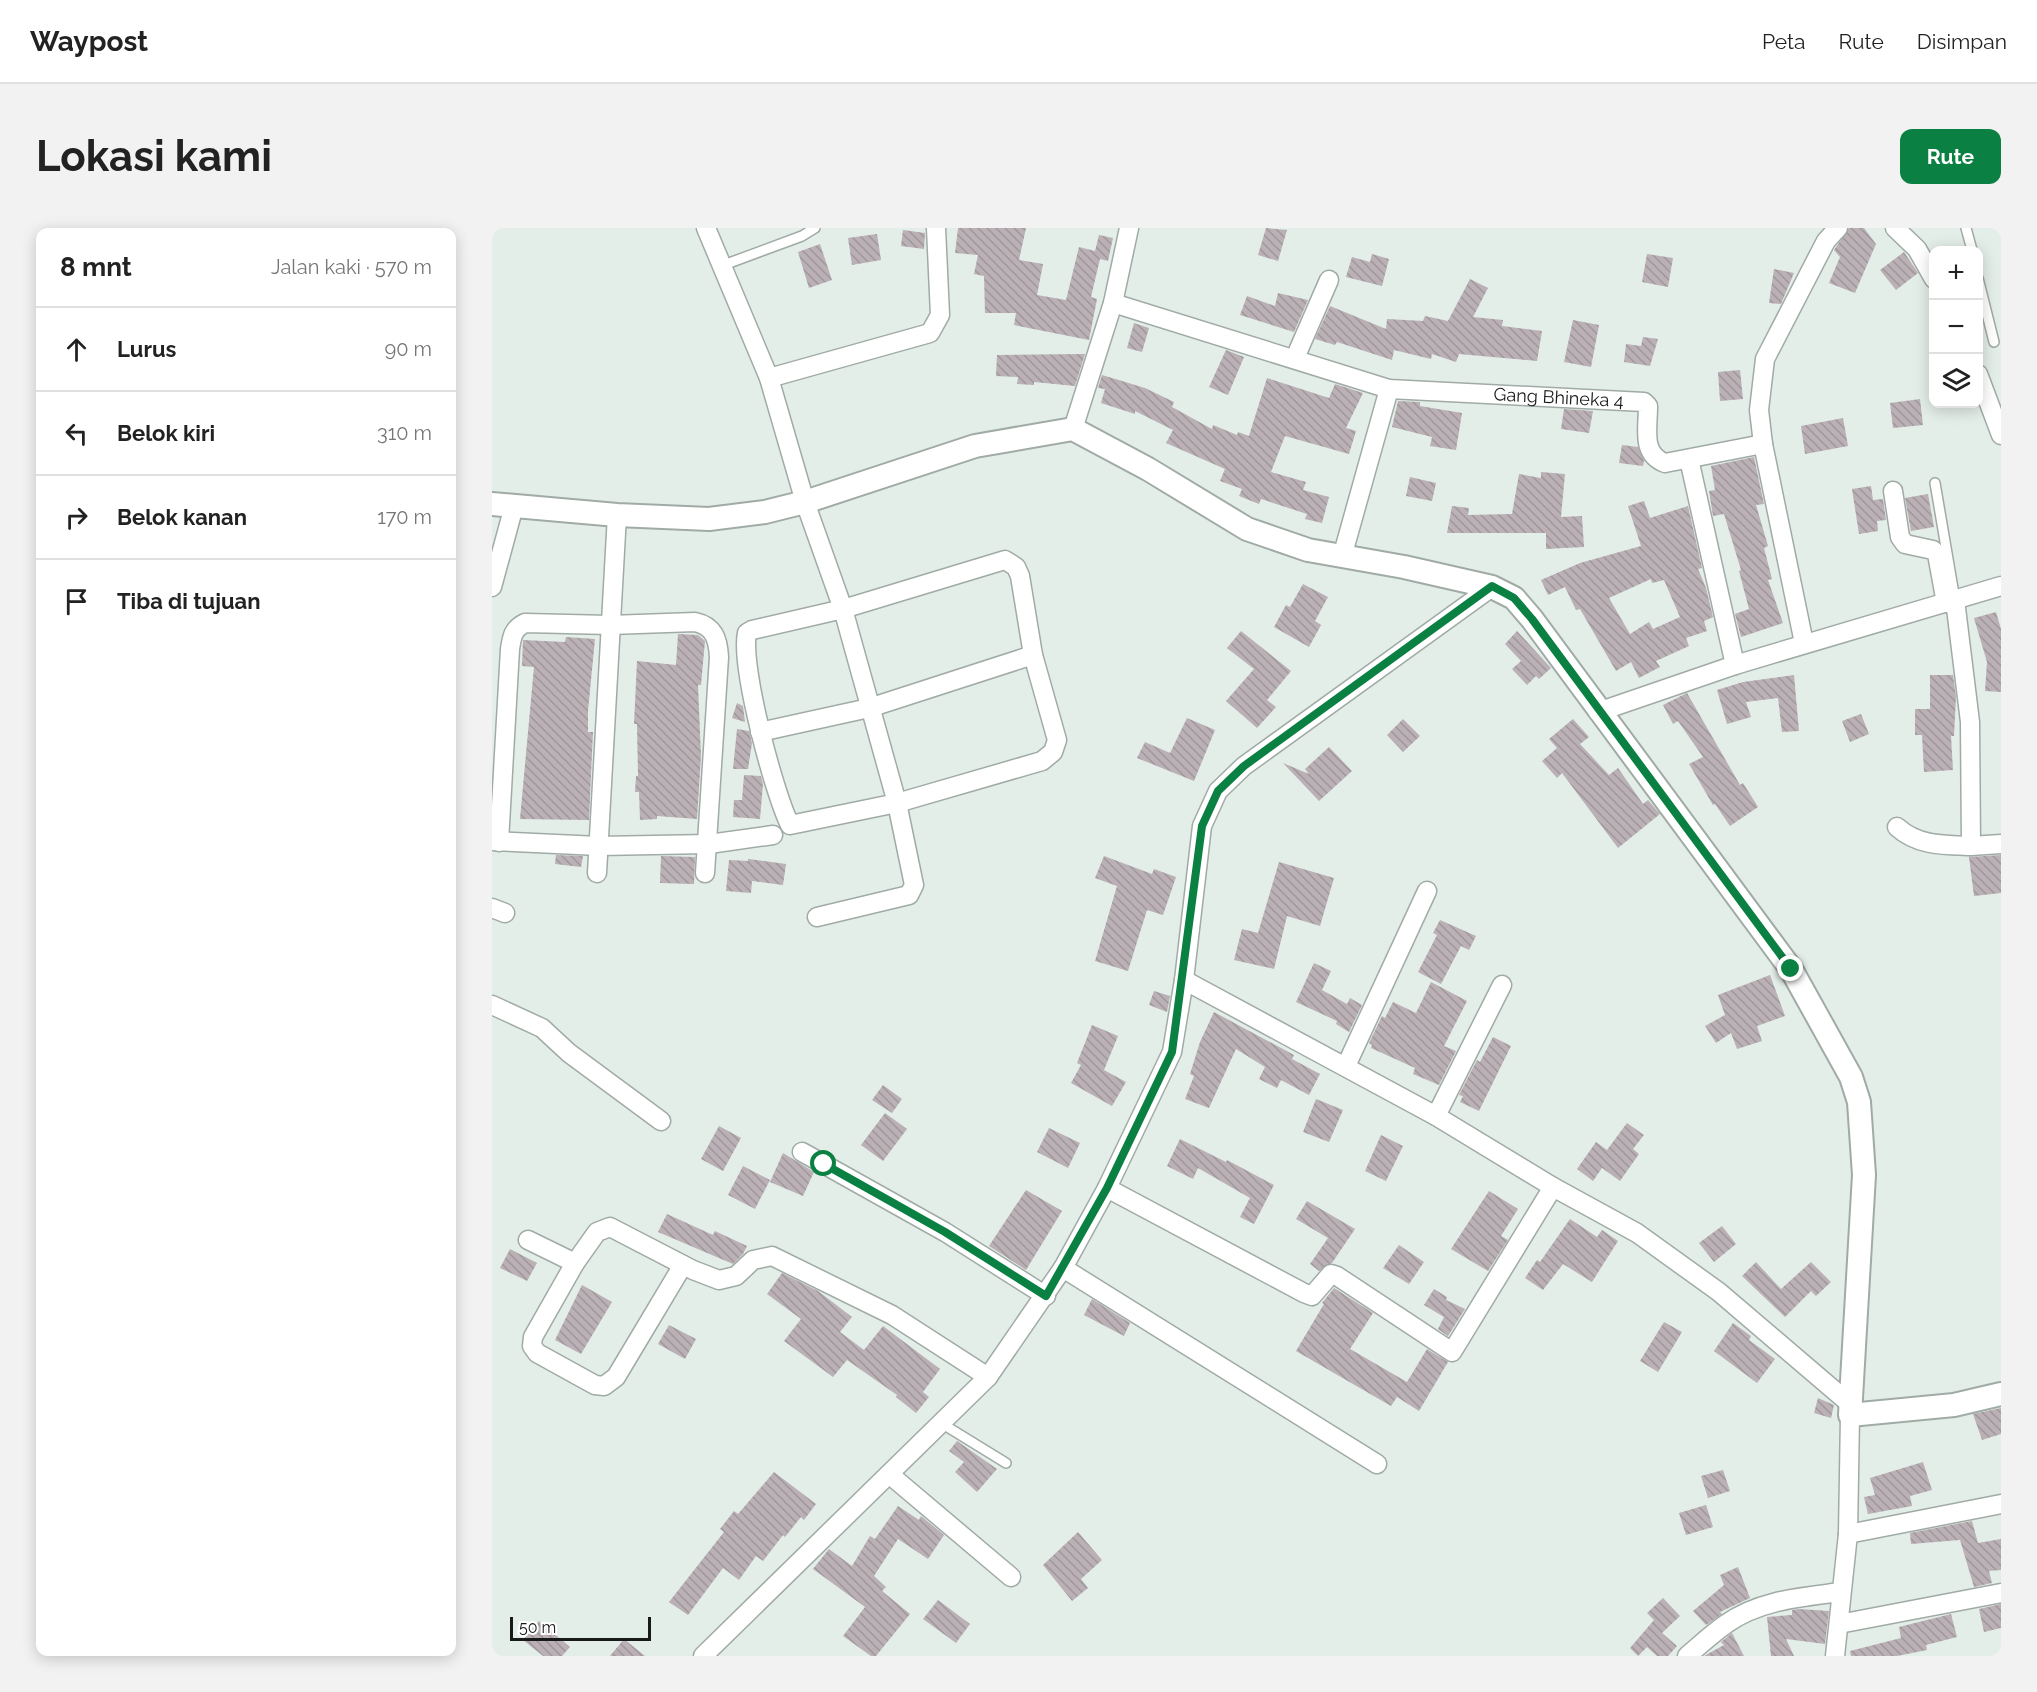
<!DOCTYPE html>
<html lang="id">
<head>
<meta charset="utf-8">
<style>
  body { margin:0; font-family:Raleway,sans-serif; background:#f2f2f2; color:#222 }
  .controls { position:absolute; right:18px; top:18px; display:grid; overflow:hidden; border-radius:12px; box-shadow:0 3px 15px #0003 }
  .controls button { width:54px; height:54px; display:grid; place-items:center; padding:0; border:0; border-bottom:2px solid #e0e0e0; background:#fff; color:#222; font:30px sans-serif }
  .scale { position:absolute; left:18px; bottom:15px; width:141px; box-sizing:border-box; padding-left:6px; border:3px solid #171a18; border-top:0; font-size:16px; line-height:21px; white-space:nowrap; color:#171a18; -webkit-text-stroke:4px #fff; paint-order:stroke }
  .stop { position:absolute; width:18px; height:18px; margin:-14px; border:4px solid #0b8043; border-radius:50%; background:#fff }
  .stop.end { background:#0b8043; border-color:#fff; box-shadow:0 2px 6px #0008 }
  .list { margin:0; padding:0; list-style:none }
  h2 { display:flex; justify-content:space-between; align-items:center; height:78px; margin:0; padding:0 24px; font-size:26px }
  h2 small { font-size:20px; font-weight:400; color:#767676 }
  .list li { display:grid; grid-template-columns:39px 1fr auto; gap:18px; align-items:center; box-sizing:border-box; height:84px; padding:0 24px; border-top:2px solid #e0e0e0 }
  .list b { display:block; font-size:22px; white-space:nowrap }
  .list em { font-size:20px; font-style:normal; color:#767676 }
  .icon { flex:none; width:33px; height:33px; fill:none; stroke:currentColor; stroke-width:2; stroke-linecap:round; stroke-linejoin:round }
  .map { position:relative; flex:none; width:1509px; height:1428px; overflow:hidden; border-radius:12px }
  header { display:flex; align-items:center; gap:36px; box-sizing:border-box; height:84px; padding:0 30px; background:#fff; border-bottom:2px solid #e0e0e0 }
  header strong { font-size:28px }
  nav { display:flex; gap:33px; margin-inline-start:auto; font-size:21px }
  .intro { display:flex; align-items:center; justify-content:space-between; box-sizing:border-box; height:144px; padding:0 36px }
  h1 { margin:0; font-size:42px }
  .button { padding:15px 27px; border-radius:12px; background:#0b8043; color:#fff; font-size:21px; font-weight:700 }
  main { display:flex; gap:36px; padding:0 36px }
  aside { flex:1; background:#fff; border-radius:12px; box-shadow:0 3px 15px #0003 }
  .map>svg:first-child { display:block }
  .building { fill:url(#building-back-hatch); fill-rule:evenodd }
  .lines { fill:none; stroke-linecap:round; stroke-linejoin:round }
  .service-casing { stroke:#a1aba5; stroke-width:12 }
  .minor-casing { stroke:#a1aba5; stroke-width:21 }
  .tertiary-casing { stroke:#a1aba5; stroke-width:26 }
  .service { stroke:#fff; stroke-width:9 }
  .minor { stroke:#fff; stroke-width:18 }
  .tertiary { stroke:#fff; stroke-width:22 }
  .route { stroke:#0b8043; stroke-width:8 }
  .labels { text-anchor:middle; stroke-width:4.5; stroke-linejoin:round; paint-order:stroke }
  .street-label { font-size:18px; fill:#171a18; stroke:#fff }
</style>
</head>
<body>
<header>
<strong>Waypost</strong>
<nav><a>Peta</a><a>Rute</a><a>Disimpan</a></nav>
</header>
<div class="intro"><h1>Lokasi kami</h1><a class="button">Rute</a></div>
<main>
<aside>
<h2>8 mnt<small>Jalan kaki · 570 m</small></h2>
<ul class="list">
<li><svg class="icon" aria-label="ahead" viewBox="0 0 24 24"><path d="M12 20V5M6 11l6-6 6 6"/></svg><div><b>Lurus</b></div><em>90 m</em></li>
<li><svg class="icon" aria-label="left" viewBox="0 0 24 24"><path d="M17 20v-9H6M10 6l-5 5 5 5"/></svg><div><b>Belok kiri</b></div><em>310 m</em></li>
<li><svg class="icon" aria-label="right" viewBox="0 0 24 24"><path d="M7 20v-9h11M14 6l5 5-5 5"/></svg><div><b>Belok kanan</b></div><em>170 m</em></li>
<li><svg class="icon" aria-label="arrive" viewBox="0 0 24 24"><path d="M6 21V4h12l-3 4 3 4H6"/></svg><div><b>Tiba di tujuan</b></div></li>
</ul>
</aside>
<div class="map">
<svg width="1509" height="1428" viewBox="0 0 1509 1428">
  <defs>
    <pattern id="building-back-hatch" width="6" height="6" patternUnits="userSpaceOnUse" patternTransform="scale(1.5)"><rect width="6" height="6" fill="#bab0b5"/><path d="M-1 5l2 2M0 0l6 6M5-1l2 2" fill="none" stroke="#9f979b"/></pattern>
  </defs>
  <rect width="100%" height="100%" fill="#e4eee8"/>
  <path class="building" d="M 466,0 L 534,0 L 527,32 L 551,36 L 545,67 L 574,72 L 587,19 L 603,23 L 607,7 L 621,10 L 616,33 L 608,31 L 599,69 L 605,71 L 597,112 L 522,97 L 524,85 L 493,85 L 492,48 L 482,46 L 486,27 L 463,25 Z
    M 774,0 L 795,2 L 786,33 L 766,27 Z
    M 1357,0 L 1372,0 L 1384,16 L 1363,65 L 1337,55 L 1348,29 L 1342,22 Z
    M 411,2 L 433,5 L 432,21 L 409,18 Z
    M 385,6 L 389,32 L 360,37 L 356,10 Z
    M 328,16 L 340,52 L 317,60 L 306,24 Z
    M 1412,24 L 1426,45 L 1404,62 L 1388,42 Z
    M 880,26 L 897,31 L 890,58 L 854,49 L 860,29 L 878,34 Z
    M 1155,26 L 1181,30 L 1176,59 L 1150,54 Z
    M 1282,41 L 1302,45 L 1289,76 L 1277,75 Z
    M 978,51 L 996,60 L 981,89 L 1011,92 L 1010,98 L 1050,103 L 1045,133 L 967,126 L 964,134 L 940,126 L 939,131 L 902,122 L 900,132 L 845,114 L 843,117 L 823,111 L 838,78 L 894,101 L 895,91 L 931,93 L 933,88 L 956,93 Z
    M 786,65 L 816,72 L 802,104 L 748,87 L 755,68 L 783,78 Z
    M 1081,92 L 1107,97 L 1099,139 L 1072,134 Z
    M 642,95 L 657,100 L 650,124 L 635,120 Z
    M 1151,109 L 1166,111 L 1158,138 L 1132,134 L 1134,116 L 1149,118 Z
    M 734,122 L 752,129 L 736,167 L 717,159 Z
    M 593,126 L 583,158 L 542,154 L 542,157 L 525,156 L 526,149 L 504,148 L 505,127 Z
    M 1248,142 L 1251,171 L 1228,173 L 1226,144 Z
    M 610,147 L 653,160 L 682,174 L 680,179 L 720,201 L 721,197 L 745,207 L 746,204 L 757,208 L 775,150 L 837,170 L 843,156 L 871,165 L 854,200 L 864,203 L 857,226 L 793,208 L 779,244 L 814,254 L 811,262 L 837,269 L 830,295 L 813,291 L 815,286 L 769,271 L 767,276 L 747,268 L 750,261 L 728,253 L 733,241 L 674,215 L 681,202 L 643,183 L 643,186 L 609,175 L 613,161 L 606,160 Z
    M 1428,171 L 1431,197 L 1401,200 L 1398,175 Z
    M 906,173 L 928,174 L 928,178 L 970,185 L 964,222 L 938,218 L 940,209 L 900,199 Z
    M 1072,181 L 1101,183 L 1097,205 L 1069,201 Z
    M 1351,190 L 1356,218 L 1313,226 L 1309,198 Z
    M 1130,217 L 1146,219 L 1152,232 L 1151,238 L 1127,235 Z
    M 1262,229 L 1272,276 L 1264,277 L 1276,318 L 1272,320 L 1280,351 L 1276,352 L 1291,395 L 1249,409 L 1243,386 L 1257,381 L 1247,343 L 1249,342 L 1232,286 L 1221,288 L 1217,263 L 1223,262 L 1219,238 Z
    M 1049,244 L 1073,246 L 1069,289 L 1090,288 L 1092,319 L 1054,321 L 1054,305 L 955,305 L 960,278 L 977,280 L 976,287 L 1020,286 L 1027,246 L 1049,250 Z
    M 918,249 L 944,255 L 940,273 L 914,268 Z
    M 1379,258 L 1381,272 L 1391,271 L 1394,292 L 1385,293 L 1386,303 L 1367,306 L 1360,261 Z
    M 1436,266 L 1442,299 L 1419,303 L 1413,270 Z
    M 1152,273 L 1158,290 L 1196,278 L 1210,340 L 1206,341 L 1214,360 L 1221,389 L 1212,393 L 1215,403 L 1194,410 L 1197,418 L 1164,433 L 1168,439 L 1147,450 L 1139,434 L 1124,443 L 1088,381 L 1084,382 L 1073,359 L 1056,367 L 1049,352 L 1088,335 L 1149,318 L 1136,278 ZM 1159,351 L 1160,355 L 1172,352 L 1188,389 L 1161,401 L 1157,394 L 1138,406 L 1117,370 Z
    M 811,356 L 836,369 L 823,393 L 829,397 L 817,419 L 782,399 L 794,377 L 798,379 Z
    M 1504,384 L 1509,401 L 1509,464 L 1493,463 L 1495,434 L 1482,390 Z
    M 749,403 L 799,443 L 775,472 L 784,479 L 765,500 L 734,473 L 762,441 L 735,420 Z
    M 1025,403 L 1059,440 L 1047,451 L 1044,448 L 1035,457 L 1020,441 L 1029,433 L 1013,416 Z
    M 186,406 L 206,407 L 213,413 L 209,457 L 206,457 L 209,528 L 205,591 L 165,588 L 165,591 L 148,592 L 147,564 L 143,564 L 144,548 L 146,548 L 145,496 L 142,496 L 145,433 L 184,437 Z
    M 74,409 L 103,411 L 96,483 L 96,504 L 101,504 L 97,592 L 28,591 L 42,439 L 30,438 L 31,412 L 73,414 Z
    M 1302,447 L 1307,503 L 1290,504 L 1286,470 L 1254,474 L 1259,489 L 1235,496 L 1225,462 L 1251,454 Z
    M 1438,447 L 1461,447 L 1464,469 L 1462,508 L 1459,508 L 1461,542 L 1432,544 L 1430,507 L 1423,507 L 1423,481 L 1438,481 Z
    M 1195,465 L 1248,557 L 1251,555 L 1266,579 L 1238,598 L 1223,576 L 1221,577 L 1197,536 L 1211,529 L 1186,493 L 1181,496 L 1171,477 Z
    M 245,475 L 251,478 L 253,494 L 240,490 Z
    M 1369,486 L 1377,506 L 1358,514 L 1350,493 Z
    M 695,490 L 723,502 L 702,553 L 645,530 L 653,514 L 678,525 Z
    M 911,491 L 928,508 L 911,524 L 895,507 Z
    M 1081,491 L 1097,509 L 1088,516 L 1117,547 L 1126,540 L 1151,576 L 1156,572 L 1168,586 L 1126,620 L 1070,545 L 1065,550 L 1050,533 L 1065,520 L 1057,511 Z
    M 245,501 L 257,503 L 260,515 L 256,541 L 241,541 Z
    M 837,519 L 860,543 L 827,573 L 791,535 L 817,546 L 813,541 Z
    M 252,547 L 269,548 L 271,556 L 268,591 L 241,589 L 242,572 L 250,572 Z
    M 64,627 L 91,628 L 89,639 L 63,636 Z
    M 1509,627 L 1509,665 L 1482,668 L 1477,629 Z
    M 169,628 L 203,629 L 202,656 L 168,655 Z
    M 612,628 L 660,646 L 662,641 L 684,649 L 671,687 L 655,682 L 636,743 L 603,733 L 625,658 L 603,650 Z
    M 256,631 L 294,636 L 291,657 L 260,653 L 259,665 L 234,663 L 237,632 L 256,633 Z
    M 787,634 L 842,650 L 828,698 L 795,688 L 782,741 L 742,732 L 750,701 L 766,705 Z
    M 948,692 L 984,708 L 977,722 L 969,718 L 949,756 L 926,744 L 945,707 L 941,705 Z
    M 822,735 L 839,743 L 830,762 L 855,776 L 858,770 L 870,777 L 857,804 L 844,796 L 845,793 L 804,774 Z
    M 1278,747 L 1293,788 L 1265,798 L 1270,813 L 1245,821 L 1239,805 L 1224,815 L 1213,798 L 1233,787 L 1226,767 Z
    M 939,754 L 975,773 L 952,818 L 964,823 L 947,857 L 921,846 L 923,840 L 879,820 L 880,817 L 877,815 L 890,788 L 893,790 L 901,774 L 924,785 Z
    M 662,763 L 678,768 L 675,784 L 657,777 Z
    M 722,784 L 802,827 L 800,831 L 828,846 L 817,867 L 789,852 L 785,860 L 767,851 L 773,839 L 744,821 L 717,880 L 693,871 L 702,848 L 698,846 L 708,814 Z
    M 600,797 L 626,808 L 612,842 L 634,854 L 620,878 L 579,855 L 589,837 L 585,835 Z
    M 1001,809 L 1019,818 L 987,883 L 968,874 L 971,868 L 967,867 L 985,832 L 988,834 Z
    M 391,857 L 410,871 L 400,885 L 380,872 Z
    M 824,871 L 851,882 L 837,914 L 811,904 Z
    M 393,885 L 415,901 L 391,933 L 369,917 Z
    M 1135,895 L 1152,907 L 1141,921 L 1147,926 L 1128,953 L 1110,940 L 1101,953 L 1085,941 L 1104,914 L 1115,922 Z
    M 227,898 L 249,910 L 231,943 L 209,931 Z
    M 557,900 L 588,915 L 576,940 L 545,924 Z
    M 889,907 L 911,918 L 894,953 L 873,943 Z
    M 688,911 L 734,934 L 735,932 L 782,957 L 762,996 L 748,989 L 758,970 L 706,940 L 701,951 L 675,938 Z
    M 291,925 L 322,944 L 311,968 L 278,954 Z
    M 251,938 L 278,952 L 263,981 L 236,967 Z
    M 534,962 L 570,983 L 534,1042 L 497,1018 Z
    M 997,963 L 1026,981 L 1009,1008 L 1016,1012 L 996,1043 L 959,1021 Z
    M 815,973 L 863,1001 L 840,1035 L 827,1043 L 818,1036 L 836,1010 L 804,991 Z
    M 175,986 L 221,1007 L 223,1003 L 255,1018 L 251,1026 L 241,1036 L 166,1004 Z
    M 1078,991 L 1105,1009 L 1110,1002 L 1126,1013 L 1100,1054 L 1071,1036 L 1051,1062 L 1033,1050 L 1045,1032 L 1048,1034 Z
    M 1230,998 L 1244,1016 L 1222,1034 L 1207,1015 Z
    M 907,1017 L 932,1034 L 917,1056 L 891,1040 Z
    M 18,1021 L 45,1035 L 35,1053 L 8,1040 Z
    M 1264,1034 L 1289,1061 L 1319,1034 L 1339,1054 L 1324,1068 L 1319,1063 L 1293,1089 L 1250,1048 Z
    M 290,1045 L 326,1063 L 360,1089 L 348,1104 L 372,1122 L 391,1098 L 448,1141 L 431,1164 L 437,1169 L 424,1185 L 404,1169 L 405,1167 L 355,1132 L 341,1149 L 292,1113 L 309,1091 L 275,1066 Z
    M 90,1057 L 120,1074 L 89,1126 L 63,1112 Z
    M 842,1060 L 881,1085 L 858,1121 L 915,1154 L 935,1121 L 956,1134 L 927,1183 L 905,1169 L 899,1178 L 804,1123 L 832,1076 L 830,1075 Z
    M 942,1061 L 955,1069 L 954,1072 L 973,1081 L 956,1108 L 946,1101 L 952,1089 L 932,1077 Z
    M 600,1071 L 638,1095 L 632,1108 L 592,1087 Z
    M 1172,1094 L 1190,1104 L 1166,1144 L 1148,1133 Z
    M 1241,1095 L 1259,1108 L 1257,1112 L 1283,1131 L 1265,1155 L 1222,1123 Z
    M 177,1097 L 204,1111 L 193,1131 L 166,1116 Z
    M 1326,1170 L 1342,1177 L 1339,1190 L 1322,1185 Z
    M 1509,1180 L 1509,1206 L 1490,1212 L 1481,1186 Z
    M 465,1213 L 505,1241 L 485,1264 L 463,1244 L 472,1234 L 457,1223 Z
    M 1431,1234 L 1440,1262 L 1418,1268 L 1420,1278 L 1376,1286 L 1372,1269 L 1383,1267 L 1378,1250 Z
    M 1231,1242 L 1238,1263 L 1216,1270 L 1209,1248 Z
    M 282,1244 L 324,1276 L 312,1292 L 309,1289 L 293,1309 L 291,1307 L 271,1333 L 264,1328 L 247,1352 L 231,1340 L 196,1387 L 177,1374 L 232,1304 L 228,1301 L 242,1283 L 246,1286 Z
    M 1214,1277 L 1221,1299 L 1194,1307 L 1187,1285 Z
    M 406,1278 L 427,1292 L 429,1288 L 452,1307 L 436,1331 L 406,1311 L 382,1348 L 394,1359 L 390,1363 L 418,1386 L 384,1428 L 379,1428 L 351,1408 L 373,1379 L 321,1341 L 337,1321 L 360,1338 L 378,1308 L 383,1311 Z
    M 1480,1293 L 1486,1315 L 1509,1311 L 1509,1342 L 1497,1343 L 1500,1355 L 1482,1359 L 1468,1312 L 1419,1316 L 1418,1305 Z
    M 586,1304 L 610,1332 L 589,1351 L 596,1360 L 580,1373 L 551,1337 Z
    M 1246,1339 L 1258,1370 L 1228,1384 L 1230,1386 L 1214,1397 L 1201,1383 L 1232,1357 L 1228,1347 Z
    M 1171,1370 L 1188,1388 L 1170,1405 L 1185,1418 L 1176,1428 L 1165,1428 L 1155,1419 L 1146,1428 L 1138,1420 L 1162,1392 L 1155,1385 Z
    M 446,1372 L 478,1396 L 464,1415 L 431,1391 Z
    M 1509,1376 L 1509,1400 L 1492,1404 L 1487,1381 Z
    M 1307,1381 L 1337,1383 L 1333,1416 L 1294,1411 L 1302,1428 L 1279,1428 L 1275,1389 L 1300,1387 L 1300,1382 Z
    M 1459,1386 L 1465,1409 L 1434,1417 L 1435,1422 L 1405,1428 L 1359,1428 L 1358,1423 L 1409,1410 L 1407,1399 Z
    M 47,1393 L 78,1419 L 70,1428 L 51,1428 L 31,1412 Z
    M 1240,1405 L 1252,1428 L 1212,1428 L 1232,1417 L 1229,1414 Z
    M 132,1411 L 153,1428 L 118,1428 Z"/>
  <g class="lines">
    <defs>
      <path id="service" d="M 1474,0 L 1480,22
        M 229,38 L 310,8 L 323,0
        M 1486,50 L 1502,114
        M 1443,255 L 1463,372
        M 449,1195 L 514,1235"/>
      <g id="minor">
        <path d="M 214,0 L 277,150 L 313,274 L 351,381 L 405,575 L 422,657 L 417,667 L 325,689"/>
        <path d="M 1403,0 L 1425,21 L 1442,51"/>
        <path id="s1" d="M 621,75 L 897,161 L 1152,174 L 1156,178 C 1156,201 1149,226 1173,235 L 1271,216"/>
        <path d="M 803,130 L 837,52"/>
        <path d="M 1486,146 L 1509,207"/>
        <path d="M 277,150 L 438,105 L 448,87 L 444,0"/>
        <path d="M 581,201 L 621,75 L 637,0"/>
        <path d="M 1197,231 L 1243,437"/>
        <path d="M 1401,263 L 1408,309 L 1413,316 L 1441,322 L 1445,326 L 1454,375"/>
        <path d="M 850,329 L 897,161"/>
        <path d="M 513,332 L 524,339 L 528,348 L 541,427 L 565,512 L 561,524 L 550,533 L 405,575 L 298,597 C 282,565 248,438 255,405 L 260,402 L 351,381 Z"/>
        <path d="M 0,359 L 22,278"/>
        <path d="M 1463,372 L 1478,494 L 1479,618 L 1509,616"/>
        <path d="M 1312,415 L 1271,216 L 1267,182 L 1273,131 L 1334,13 L 1346,0"/>
        <path d="M 1106,484 L 1243,437 L 1509,358"/>
        <path d="M 268,504 L 377,480 L 541,427"/>
        <path d="M 1405,599 C 1426,618 1451,617 1479,618"/>
        <path d="M 0,613 L 107,618 L 217,616 L 281,607"/>
        <path d="M 7,614 L 18,421 C 20,408 21,401 33,395 L 118,397 L 203,394 C 222,398 226,411 227,429 L 213,645"/>
        <path d="M 105,645 L 125,287"/>
        <path d="M 0,680 L 13,685"/>
        <path d="M 692,752 L 944,888 L 1061,959 L 1145,1005 L 1227,1064 L 1357,1175"/>
        <path d="M 0,777 L 50,800 L 77,825 L 169,893"/>
        <path d="M 854,838 L 935,663"/>
        <path d="M 944,888 L 1010,757"/>
        <path d="M 310,924 L 453,1004 L 554,1068"/>
        <path d="M 615,960 L 812,1065 L 820,1068 L 839,1046 L 845,1048 L 960,1124 L 1061,959"/>
        <path d="M 36,1012 L 83,1035 L 105,1004 L 118,999 L 201,1042 L 227,1052 L 244,1048 L 261,1032 L 280,1028 L 400,1087 L 496,1149"/>
        <path d="M 83,1035 L 41,1109 L 40,1118 L 45,1125 L 103,1157 L 112,1158 L 124,1149 L 191,1037"/>
        <path d="M 571,1040 L 885,1236"/>
        <path d="M 397,1246 L 519,1349"/>
        <path d="M 1356,1306 L 1509,1276"/>
        <path d="M 1347,1396 L 1509,1365"/>
        <path d="M 211,1428 L 496,1149 L 571,1040 L 615,960 L 680,824 L 692,752 L 710,598 L 726,563 L 752,538 L 1000,359"/>
        <path d="M 1195,1428 C 1208,1417 1221,1405 1234,1396 C 1267,1372 1311,1369 1349,1364"/>
        <path d="M 1343,1428 L 1356,1306 L 1358,1187"/>
      </g>
      <path id="tertiary" d="M 0,276 L 125,287 L 217,291 L 273,284 L 313,274 L 483,218 L 581,201 L 656,241 L 755,301 L 816,322 L 912,339 L 1000,359 L 1022,370 L 1040,391 L 1299,741 L 1359,849 L 1367,874 L 1372,947 L 1358,1187 L 1462,1177 L 1509,1166"/>
    </defs>
    <use href="#service" class="service-casing"/>
    <use href="#minor" class="minor-casing"/>
    <use href="#tertiary" class="tertiary-casing"/>
    <use href="#service" class="service"/>
    <use href="#minor" class="minor"/>
    <use href="#tertiary" class="tertiary"/>
  </g>
  <g class="lines">
    <path class="route" d="M 332,936 L 453,1004 L 554,1068 L 615,960 L 680,824 L 710,598 L 726,563 L 752,538 L 1000,358 L 1022,370 L 1040,391 L 1299,741"/>
  </g>
  <g class="labels">
    <g class="street-label">
      <text dy="6" stroke="none"><textPath href="#s1" startOffset="459">Gang Bhineka 4</textPath></text>
    </g>
  </g>
</svg>
<div class="controls">
<button>+</button>
<button>−</button>
<button><svg class="icon" aria-label="layers" viewBox="0 0 24 24"><path d="M12 4l9 5-9 5-9-5zM3 14l9 5 9-5"/></svg></button>
</div>
<div class="scale">50 m</div>
<div class="stop" style="left:332px;top:936px"></div>
<div class="stop end" style="left:1299px;top:741px"></div>
</div>
</main>
</body>
</html>
